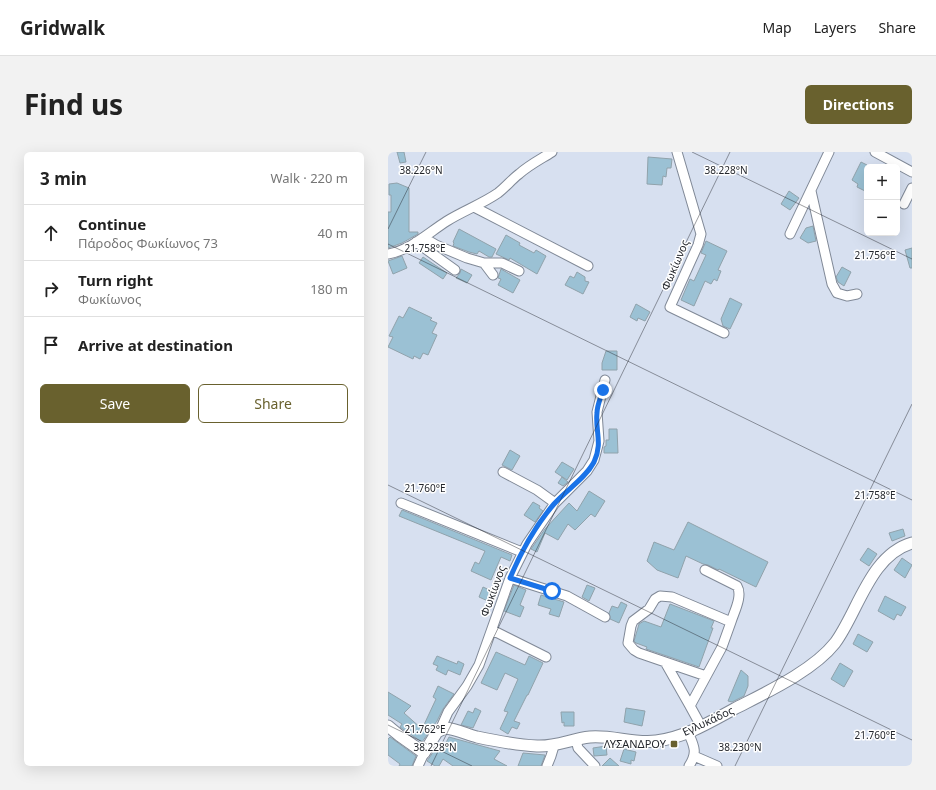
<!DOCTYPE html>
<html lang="en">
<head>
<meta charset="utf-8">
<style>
  body { margin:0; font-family:"Noto Sans",sans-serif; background:#f2f2f2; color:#222 }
  .controls { position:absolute; right:12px; top:12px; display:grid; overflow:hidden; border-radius:6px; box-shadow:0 4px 16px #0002 }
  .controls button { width:36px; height:36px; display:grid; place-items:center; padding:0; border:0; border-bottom:1px solid #e0e0e0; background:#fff; color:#222; font:20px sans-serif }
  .stop { position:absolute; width:12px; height:12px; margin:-9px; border:3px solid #1a73e8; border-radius:50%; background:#fff }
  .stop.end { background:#1a73e8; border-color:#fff; box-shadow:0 1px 4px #0008 }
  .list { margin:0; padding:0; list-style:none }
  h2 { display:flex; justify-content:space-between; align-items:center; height:52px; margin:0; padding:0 16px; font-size:17px }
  h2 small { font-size:13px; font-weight:400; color:#767676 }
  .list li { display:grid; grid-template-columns:26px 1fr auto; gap:12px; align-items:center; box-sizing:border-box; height:56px; padding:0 16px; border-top:1px solid #e0e0e0 }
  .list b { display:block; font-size:15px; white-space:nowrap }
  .list p { margin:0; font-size:13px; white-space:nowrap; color:#767676 }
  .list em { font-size:13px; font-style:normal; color:#767676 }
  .actions { display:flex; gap:8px; padding:12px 16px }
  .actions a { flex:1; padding:9px 0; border:1px solid #69612e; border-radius:6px; text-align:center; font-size:14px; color:#69612e }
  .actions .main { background:#69612e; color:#fff }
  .icon { flex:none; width:22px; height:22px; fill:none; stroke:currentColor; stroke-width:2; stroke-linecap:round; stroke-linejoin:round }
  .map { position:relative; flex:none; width:524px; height:614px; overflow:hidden; border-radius:6px }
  header { display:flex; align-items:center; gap:24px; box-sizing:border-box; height:56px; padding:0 20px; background:#fff; border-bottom:1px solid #e0e0e0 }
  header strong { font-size:19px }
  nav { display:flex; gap:22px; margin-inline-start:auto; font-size:14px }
  .intro { display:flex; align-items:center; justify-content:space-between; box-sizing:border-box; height:96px; padding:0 24px }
  h1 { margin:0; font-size:28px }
  .button { padding:10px 18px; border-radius:6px; background:#69612e; color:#fff; font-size:14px; font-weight:700 }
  main { display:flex; gap:24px; padding:0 24px }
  aside { flex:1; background:#fff; border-radius:6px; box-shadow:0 4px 16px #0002 }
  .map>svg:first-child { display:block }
  .building { fill:#9bc1d4; stroke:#90a2ab }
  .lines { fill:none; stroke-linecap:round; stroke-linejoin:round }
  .minor-casing { stroke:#808997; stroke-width:11 }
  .major-casing { stroke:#808997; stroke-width:13 }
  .minor { stroke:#fff; stroke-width:9 }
  .major { stroke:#fff; stroke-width:11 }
  .route { stroke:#1a73e8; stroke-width:5 }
  .ticks { fill:none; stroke:#23262c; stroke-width:1; stroke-opacity:0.45 }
  .poi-dot { fill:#69612e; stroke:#fff; stroke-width:1.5 }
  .labels { text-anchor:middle; stroke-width:3; stroke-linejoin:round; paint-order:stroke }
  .street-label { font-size:11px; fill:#23262c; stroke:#fff }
  .poi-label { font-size:11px; fill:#23262c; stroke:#fff; text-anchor:end }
  .ticks-label { font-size:10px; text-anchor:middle; fill:#23262c; stroke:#fff; stroke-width:3; stroke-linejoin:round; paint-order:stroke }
</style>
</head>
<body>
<header>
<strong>Gridwalk</strong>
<nav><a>Map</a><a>Layers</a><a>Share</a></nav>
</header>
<div class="intro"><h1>Find us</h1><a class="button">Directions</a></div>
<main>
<aside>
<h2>3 min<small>Walk · 220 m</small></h2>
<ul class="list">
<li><svg class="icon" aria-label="ahead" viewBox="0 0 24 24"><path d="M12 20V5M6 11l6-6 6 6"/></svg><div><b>Continue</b><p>Πάροδος Φωκίωνος 73</p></div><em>40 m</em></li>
<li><svg class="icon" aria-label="right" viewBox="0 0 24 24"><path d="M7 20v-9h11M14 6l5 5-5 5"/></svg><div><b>Turn right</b><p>Φωκίωνος</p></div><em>180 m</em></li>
<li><svg class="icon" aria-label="arrive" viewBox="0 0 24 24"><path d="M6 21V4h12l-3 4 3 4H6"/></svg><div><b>Arrive at destination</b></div></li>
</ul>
<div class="actions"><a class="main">Save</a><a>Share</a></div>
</aside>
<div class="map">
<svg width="524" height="614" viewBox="0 0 524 614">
  <rect width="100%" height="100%" fill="#d7e0f0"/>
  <path class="building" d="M 9,0 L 16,0 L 18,10 L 12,11 Z
    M 260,5 L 284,7 L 283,16 L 279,16 L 278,25 L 275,24 L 274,33 L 259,32 Z
    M 473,10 L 479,13 L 479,35 L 477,39 L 469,35 L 470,32 L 464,28 Z
    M 9,31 L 21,36 L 21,80 L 30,80 L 30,82 L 14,91 L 0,96 L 0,60 L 3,60 L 3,43 L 1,43 L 1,32 Z
    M 401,39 L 411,46 L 402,58 L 393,52 Z
    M 425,74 L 428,89 L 420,91 L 412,86 L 418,76 Z
    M 71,77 L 108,97 L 104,105 L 101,105 L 91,99 L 89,102 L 81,100 L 65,94 L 66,91 L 65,90 Z
    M 118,83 L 132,91 L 131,93 L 146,101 L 148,98 L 158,104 L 149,122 L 122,106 L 121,108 L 108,102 Z
    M 318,89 L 339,99 L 330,118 L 333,119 L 329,129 L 326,127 L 323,132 L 317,129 L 306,154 L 293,148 L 302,127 L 306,129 L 318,103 L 313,101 Z
    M 524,96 L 524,116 L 522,116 L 517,98 Z
    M 14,104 L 19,116 L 5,122 L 0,109 Z
    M 35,105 L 59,121 L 55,127 L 31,111 Z
    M 454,115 L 463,120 L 456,134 L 450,130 L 448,125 Z
    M 73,117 L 84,123 L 79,131 L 68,126 L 72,121 Z
    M 113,117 L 132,128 L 125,141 L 110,133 L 113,127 L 110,126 Z
    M 189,120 L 197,125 L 197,129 L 201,130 L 195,142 L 177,133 L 182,124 L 186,126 Z
    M 342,146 L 354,152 L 342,177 L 335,174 L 333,167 Z
    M 248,152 L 262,160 L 257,169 L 250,166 L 249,169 L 242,165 Z
    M 21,155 L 44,166 L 42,168 L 49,171 L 44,181 L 49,183 L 40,203 L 35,201 L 32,207 L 26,204 L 25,207 L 0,195 L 5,185 L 1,184 L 11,164 L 15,166 Z
    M 218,199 L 229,199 L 229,218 L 214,218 L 214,211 Z
    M 221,277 L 229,277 L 230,301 L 216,301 L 216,295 L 218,294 L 218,288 L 221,288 Z
    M 122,298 L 132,304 L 124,318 L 114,313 Z
    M 174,310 L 186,317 L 179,328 L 167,320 Z
    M 174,325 L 180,330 L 175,334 L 170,331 Z
    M 201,339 L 217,349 L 207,365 L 203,362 L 187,378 L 180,372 L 170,388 L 157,381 L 149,400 L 143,397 L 157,377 L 181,351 L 189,359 Z
    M 145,350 L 152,354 L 151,356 L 155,359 L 147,370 L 136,363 Z
    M 14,358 L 124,403 L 122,409 L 113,405 L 103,428 L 83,419 L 87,410 L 91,412 L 97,399 L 11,364 Z
    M 300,370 L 380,410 L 368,435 L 331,417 L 330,418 L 320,413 L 315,412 L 298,404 L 290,426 L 269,418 L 259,409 L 266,390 L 286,398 Z
    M 515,377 L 517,384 L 504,389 L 501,381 Z
    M 480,396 L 489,402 L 481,414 L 472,408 Z
    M 514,406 L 524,413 L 517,426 L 506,418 Z
    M 126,433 L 138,438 L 132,453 L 136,455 L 132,465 L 116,459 Z
    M 199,433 L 207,436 L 201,449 L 194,445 Z
    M 95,435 L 106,440 L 102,450 L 91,445 Z
    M 153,443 L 176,450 L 171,465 L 161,462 L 163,457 L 150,453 Z
    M 497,444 L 518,455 L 513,464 L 509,462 L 506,468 L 490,459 Z
    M 233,450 L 239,453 L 231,471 L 222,467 L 221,461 L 224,454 L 230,456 Z
    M 282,452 L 326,469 L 323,476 L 325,476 L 311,515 L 258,497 L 259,495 L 248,491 L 246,489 L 251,472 L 256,469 L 273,475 Z
    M 470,482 L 485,490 L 479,500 L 465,492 Z
    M 108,500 L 137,513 L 141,504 L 155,511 L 140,543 L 139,543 L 126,569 L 132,571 L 129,577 L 124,575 L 120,582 L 112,577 L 120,560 L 116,559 L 130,527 L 117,521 L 109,538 L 93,531 Z
    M 49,504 L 69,512 L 70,509 L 76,512 L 72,523 L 60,518 L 58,523 L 48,518 L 50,514 L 45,512 Z
    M 452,511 L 465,519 L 456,535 L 443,527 Z
    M 353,518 L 360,524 L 360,534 L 356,544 L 344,550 L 340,549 Z
    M 50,534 L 66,542 L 55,557 L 49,569 L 34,590 L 16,578 L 12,575 L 14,572 L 0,563 L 0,540 L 23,554 L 16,561 L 34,577 L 48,547 L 45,545 Z
    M 87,556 L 93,559 L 85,576 L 73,573 L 80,559 L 85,561 Z
    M 238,556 L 257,559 L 254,574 L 236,570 Z
    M 173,560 L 186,560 L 186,574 L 176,574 L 176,570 L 174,571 Z
    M 2,585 L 28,604 L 24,614 L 11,614 L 12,612 L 0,603 L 0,587 Z
    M 61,585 L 112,599 L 106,607 L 119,614 L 65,614 L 55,607 L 51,614 L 47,614 L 39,609 L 48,596 L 53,600 Z
    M 218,594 L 219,603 L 206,604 L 205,596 Z
    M 236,597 L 248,600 L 246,609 L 243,608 L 243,612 L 232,609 Z
    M 135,601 L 157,603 L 153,614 L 130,614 Z
    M 222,606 L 231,614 L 214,614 Z"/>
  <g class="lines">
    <defs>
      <path id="minor" d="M 289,0 L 313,82 L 310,93 L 282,155 L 336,181
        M 487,0 L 524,20
        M 423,39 L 444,132 L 449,141 L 459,144 L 469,142
        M 516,52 L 524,36
        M 86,55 L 200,114
        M 402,82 L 441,0
        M 36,86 L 48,93 L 79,106 L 96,111 L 114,111 L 131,119
        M 28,90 L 67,118
        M 0,102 C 23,98 40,81 59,69 C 75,59 94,52 110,41 C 118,35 123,28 131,22 C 141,13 153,7 164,0
        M 96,111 L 105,123
        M 115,320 L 149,338 L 167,351
        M 13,351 L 134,400
        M 317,418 L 349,434 C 355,444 346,460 343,470
        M 122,426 L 179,444 L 217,465
        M 104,478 L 158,505
        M 277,510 L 302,554
        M 313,574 L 302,554 L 334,495 L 343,470 L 284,445 L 272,444 L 267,447 L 261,457 L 245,469 L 243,474 L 240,491 L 246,498 L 251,501 L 318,524
        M 52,578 L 60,560 L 79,534 L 91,513 L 122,426 L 139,392 L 167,351 L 199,319 L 206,308 L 211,289 L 209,260 L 217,228
        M 300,580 C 306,594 310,600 301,614
        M 188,588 L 190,596 L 207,614
        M 306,604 L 329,614
        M 30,614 L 36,601
        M 159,614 L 163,604 L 166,594"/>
      <path id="major" d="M 0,574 L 12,584 L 36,601 L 49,580 L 57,576 C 68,577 78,582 89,585 C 108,589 129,593 149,594 C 168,595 183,587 202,585 C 224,583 246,592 268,589 C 296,586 322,570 346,557 C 377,541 425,519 447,491 C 470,460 482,403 524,391"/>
    </defs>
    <use href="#minor" class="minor-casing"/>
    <use href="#major" class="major-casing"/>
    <use href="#minor" class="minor"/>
    <use href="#major" class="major"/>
  </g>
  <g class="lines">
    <path class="route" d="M 164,439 L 122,426 C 133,400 147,374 166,352 C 178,338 197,327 206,310 C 215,291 207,279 209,261 C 209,253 213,245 215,238"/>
  </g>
  <path class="ticks" d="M 304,0 L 524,107M 0,77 L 38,0M 0,92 L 524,348M 0,333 L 524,588M 0,573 L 84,614M 43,614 L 342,0M 347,614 L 524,252"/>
  <rect class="poi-dot" x="282" y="588" width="8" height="8" rx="2"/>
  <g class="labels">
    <g class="street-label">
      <text transform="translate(287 113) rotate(-67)" y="4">Φωκίωνος</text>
      <text transform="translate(105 439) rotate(-70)" y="4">Φωκίωνος</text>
      <text transform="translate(320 569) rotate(-25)" y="4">Εγλυκάδος</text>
    </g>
    <g class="poi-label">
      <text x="278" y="596">ΛΥΣΑΝΔΡΟΥ</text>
    </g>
  </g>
  <g class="ticks-label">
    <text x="33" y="22">38.226°N</text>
    <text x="338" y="22">38.228°N</text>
    <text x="37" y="100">21.758°E</text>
    <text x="487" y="107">21.756°E</text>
    <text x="37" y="340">21.760°E</text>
    <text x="487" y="347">21.758°E</text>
    <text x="37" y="581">21.762°E</text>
    <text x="487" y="587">21.760°E</text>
    <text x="47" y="599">38.228°N</text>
    <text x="352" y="599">38.230°N</text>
  </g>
</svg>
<div class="controls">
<button>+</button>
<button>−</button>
</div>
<div class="stop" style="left:164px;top:439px"></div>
<div class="stop end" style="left:215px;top:238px"></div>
</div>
</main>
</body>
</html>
